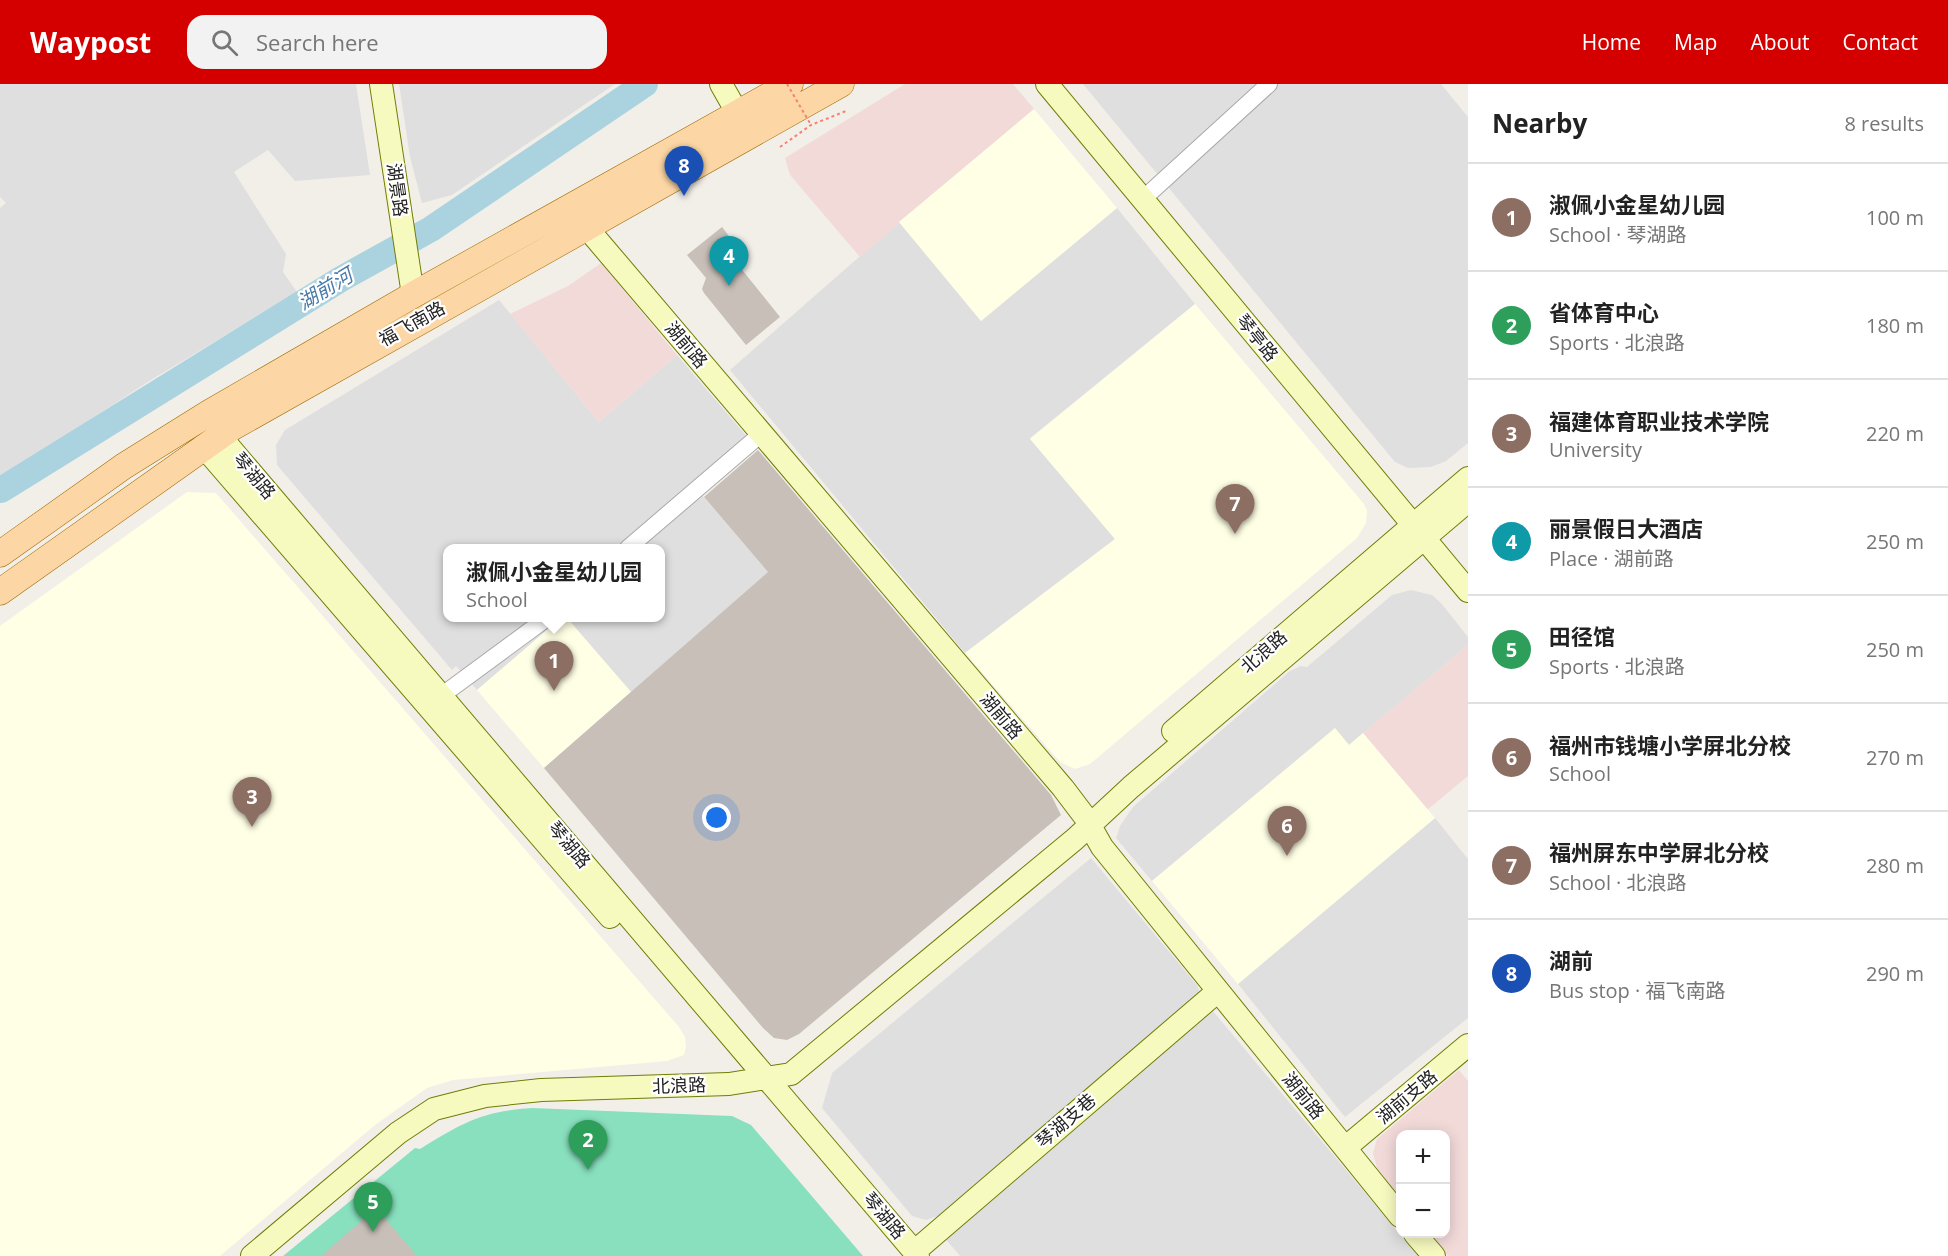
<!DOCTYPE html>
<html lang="en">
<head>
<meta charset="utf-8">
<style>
  body { margin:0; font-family:"Open Sans","Noto Sans SC",sans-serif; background:#f2f2f2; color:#222 }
  .controls { position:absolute; right:18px; bottom:18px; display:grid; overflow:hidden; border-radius:12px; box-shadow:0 3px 15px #0003 }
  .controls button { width:54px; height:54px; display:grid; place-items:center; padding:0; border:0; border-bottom:2px solid #e0e0e0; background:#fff; color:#222; font:30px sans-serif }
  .you { position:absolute; left:717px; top:734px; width:21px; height:21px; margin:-15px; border:4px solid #fff; border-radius:50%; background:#1a73e8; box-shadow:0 0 0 9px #1a73e833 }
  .badge { display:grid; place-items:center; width:39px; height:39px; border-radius:50%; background:#d40000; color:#fff; font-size:20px; font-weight:700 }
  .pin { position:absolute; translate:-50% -50px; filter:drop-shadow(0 2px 3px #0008) }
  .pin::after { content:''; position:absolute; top:32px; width:21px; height:18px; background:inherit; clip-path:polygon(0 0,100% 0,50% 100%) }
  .popup { position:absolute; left:443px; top:460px; width:222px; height:78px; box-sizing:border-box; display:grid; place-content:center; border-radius:12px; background:#fff; filter:drop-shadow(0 2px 4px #0005); font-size:20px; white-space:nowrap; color:#767676 }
  .popup b { font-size:22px; color:#222 }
  .popup::after { content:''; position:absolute; left:50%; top:100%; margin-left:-12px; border:12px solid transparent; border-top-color:#fff }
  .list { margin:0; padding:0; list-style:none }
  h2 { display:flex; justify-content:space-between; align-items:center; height:78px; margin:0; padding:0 24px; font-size:26px }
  h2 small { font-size:20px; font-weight:400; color:#767676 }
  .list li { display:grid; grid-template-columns:39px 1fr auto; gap:18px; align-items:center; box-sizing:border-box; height:108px; padding:0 24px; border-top:2px solid #e0e0e0 }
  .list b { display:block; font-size:22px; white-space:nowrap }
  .list p { margin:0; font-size:20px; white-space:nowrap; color:#767676 }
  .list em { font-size:20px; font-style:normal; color:#767676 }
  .icon { flex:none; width:33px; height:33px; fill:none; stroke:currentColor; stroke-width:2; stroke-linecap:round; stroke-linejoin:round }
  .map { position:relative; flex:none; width:1468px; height:1172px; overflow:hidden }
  header { display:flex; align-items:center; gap:36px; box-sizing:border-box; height:84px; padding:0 30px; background:#d40000; color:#fff }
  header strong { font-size:28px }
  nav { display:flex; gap:33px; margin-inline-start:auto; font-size:21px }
  .search { width:420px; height:54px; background:#f2f2f2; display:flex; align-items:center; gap:15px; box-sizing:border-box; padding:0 21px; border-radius:18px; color:#767676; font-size:22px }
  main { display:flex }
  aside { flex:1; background:#fff }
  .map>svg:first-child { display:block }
  .residential { fill:#e0dfdf }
  .commercial { fill:#f2dad9 }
  .education { fill:#ffffe5 }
  .pitch { fill:#88e0be }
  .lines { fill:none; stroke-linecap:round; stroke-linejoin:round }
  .river { stroke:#aad3df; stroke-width:26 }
  .building { fill:#c7bfb8 }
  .street-casing { stroke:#a9a9a9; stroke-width:18 }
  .secondary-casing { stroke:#707d05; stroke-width:24 }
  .primary-casing { stroke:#a06b00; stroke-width:27 }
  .path { stroke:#fa8072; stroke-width:2; stroke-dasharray:3 3; stroke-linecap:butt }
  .street { stroke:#fff; stroke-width:16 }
  .secondary { stroke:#f7fabf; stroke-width:22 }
  .primary { stroke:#fcd6a4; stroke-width:26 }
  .path-bridge { stroke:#fa8072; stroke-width:2; stroke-dasharray:3 3; stroke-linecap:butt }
  .labels { text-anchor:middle; stroke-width:4.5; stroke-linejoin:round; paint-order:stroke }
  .street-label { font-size:18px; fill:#222; stroke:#fff }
  .water-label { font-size:20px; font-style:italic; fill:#4a7aab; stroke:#fff }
</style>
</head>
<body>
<header>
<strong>Waypost</strong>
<div class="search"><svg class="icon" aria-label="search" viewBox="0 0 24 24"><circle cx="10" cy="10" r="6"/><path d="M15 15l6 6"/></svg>Search here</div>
<nav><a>Home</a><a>Map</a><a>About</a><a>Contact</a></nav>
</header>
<main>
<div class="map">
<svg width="1468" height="1172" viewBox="0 0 1468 1172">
  <rect width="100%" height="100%" fill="#f2efe9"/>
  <path class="residential" d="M 0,0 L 356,0 L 370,91 L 295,97 L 268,66 L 234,88 L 286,170 L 283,188 L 297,208 L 151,296 L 0,394 L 0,124 L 6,119 L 0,113 Z
    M 399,0 L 615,0 L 452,111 L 422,119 L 410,73 Z
    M 1083,0 L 1441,0 L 1468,33 L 1468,359 L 1446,377 L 1431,383 L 1408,384 L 1395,378 Z
    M 1117,124 L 1195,220 L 1030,354 L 1115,455 L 965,569 L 730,286 L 899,138 L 981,237 Z
    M 499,216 L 599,338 L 677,271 L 755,362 L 701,410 L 768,488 L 631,608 L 567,534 L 660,534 L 660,464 L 448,464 L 448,534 L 561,534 L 477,606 L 456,582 L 452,586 L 277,381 L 276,361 L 285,346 Z
    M 1411,506 L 1432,511 L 1441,519 L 1468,553 L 1468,561 L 1349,661 L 1335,645 L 1152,797 L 1116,754 L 1120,742 L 1133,723 L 1290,587 L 1301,582 L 1307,583 L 1392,511 Z
    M 1435,734 L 1468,775 L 1468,934 L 1345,1033 L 1238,900 Z
    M 1091,774 L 1197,901 L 1200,908 L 1196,915 L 938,1132 L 926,1136 L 912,1132 L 822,1024 L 832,989 Z
    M 1212,926 L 1418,1172 L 960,1172 L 944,1153 Z"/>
  <path class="commercial" d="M 905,0 L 1013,0 L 1034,25 L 860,173 L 790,91 L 785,74 Z
    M 601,179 L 677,271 L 599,338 L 510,230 L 568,202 Z
    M 1468,561 L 1468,692 L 1427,726 L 1363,649 Z
    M 1459,986 L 1468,997 L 1468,1172 L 1448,1172 L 1430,1150 L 1446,1150 L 1446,1050 L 1400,1050 L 1400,1114 L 1377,1084 L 1373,1069 L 1377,1055 L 1383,1050 Z"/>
  <path class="education" d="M 1034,25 L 1117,124 L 981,237 L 899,138 Z
    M 1195,220 L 1364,420 L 1367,427 L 1366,439 L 1357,454 L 1090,680 L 1075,685 L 1060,678 L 965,569 L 1115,455 L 1030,355 Z
    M 187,408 L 216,409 L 679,943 L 685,953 L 686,962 L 684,971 L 667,977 L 453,996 L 427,1004 L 375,1041 L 220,1172 L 0,1172 L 0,542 Z
    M 561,534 L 567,534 L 631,608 L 544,684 L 477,606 Z
    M 1335,644 L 1349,661 L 1363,649 L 1435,734 L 1238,900 L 1152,797 Z"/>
  <path class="pitch" d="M 532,1024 L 732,1032 L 751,1041 L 863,1172 L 283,1172 L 415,1064 L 420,1065 C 462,1039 482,1027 532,1024 Z"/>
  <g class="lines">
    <path class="river" d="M 1,406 L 341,195 L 431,145 L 645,0"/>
  </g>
  <path class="building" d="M 722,143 L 739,165 L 731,172 L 780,233 L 746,261 L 704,209 L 702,205 L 706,194 L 687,171 Z
    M 758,366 L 1051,711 L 1061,731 L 799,950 L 787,956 L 774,954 L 763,944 L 544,684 L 768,488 L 704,413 Z
    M 376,1124 L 417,1172 L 321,1172 Z"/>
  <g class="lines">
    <defs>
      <path id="street" d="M 1143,115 L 1269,0
        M 628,464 L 761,350
        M 441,612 L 547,534"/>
      <path id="secondary" d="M 381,0 L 413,211
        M 721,0 L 738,30
        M 1047,0 L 1468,507
        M 587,144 L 1063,704 L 1085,733 L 1102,763 L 1400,1132
        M 219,351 L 918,1172
        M 203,362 L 610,833
        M 1173,647 L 1468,394
        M 1345,1064 L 1468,961
        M 1415,1150 L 1434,1172
        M 914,1168 L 1218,907
        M 252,1172 L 398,1049 L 434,1025 L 485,1012 L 541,1006 L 729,1000 L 791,990 L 1075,755 L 1131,703 L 1468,417"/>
      <path id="primary" d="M 0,470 L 124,382 L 209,329 L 413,211 L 790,0
        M 0,508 L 233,343 L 841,0"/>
    </defs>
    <use href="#street" class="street-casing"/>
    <use href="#secondary" class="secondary-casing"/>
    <use href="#primary" class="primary-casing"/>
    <path class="path" d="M 780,63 L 811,41 L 846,27"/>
    <use href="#street" class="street"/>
    <use href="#secondary" class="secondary"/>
    <use href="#primary" class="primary"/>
    <path class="path-bridge" d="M 787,0 L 811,41"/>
  </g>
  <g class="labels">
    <g class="street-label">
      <text transform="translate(397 106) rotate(82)" y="6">湖景路</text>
      <text transform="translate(412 240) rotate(-29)" y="6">福飞南路</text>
      <text transform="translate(1257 254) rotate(51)" y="6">琴亭路</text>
      <text transform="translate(686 261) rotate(50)" y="6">湖前路</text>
      <text transform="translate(254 392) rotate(50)" y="6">琴湖路</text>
      <text transform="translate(1264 568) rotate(-41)" y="6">北浪路</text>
      <text transform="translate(1001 632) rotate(50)" y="6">湖前路</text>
      <text transform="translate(569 761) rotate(50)" y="6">琴湖路</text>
      <text transform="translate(679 1002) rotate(-2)" y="6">北浪路</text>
      <text transform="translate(1303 1012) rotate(51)" y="6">湖前路</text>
      <text transform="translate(1407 1013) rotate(-40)" y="6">湖前支路</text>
      <text transform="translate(1066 1037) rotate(-41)" y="6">琴湖支巷</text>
      <text transform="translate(884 1132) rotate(50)" y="6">琴湖路</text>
    </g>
    <g class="water-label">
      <text transform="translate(325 205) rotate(-31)" y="7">湖前河</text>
    </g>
  </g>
</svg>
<div class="controls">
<button>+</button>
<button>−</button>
</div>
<div class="you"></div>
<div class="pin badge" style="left:554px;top:607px;background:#8d6e63">1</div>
<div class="popup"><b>淑佩小金星幼儿园</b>School</div>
<div class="pin badge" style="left:588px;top:1086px;background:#2e9e5b">2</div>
<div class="pin badge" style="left:252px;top:743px;background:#8d6e63">3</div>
<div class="pin badge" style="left:729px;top:202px;background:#0f9aa8">4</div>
<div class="pin badge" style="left:373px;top:1148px;background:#2e9e5b">5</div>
<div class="pin badge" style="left:1287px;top:772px;background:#8d6e63">6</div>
<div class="pin badge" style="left:1235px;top:450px;background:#8d6e63">7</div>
<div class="pin badge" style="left:684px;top:112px;background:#1a4fb4">8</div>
</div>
<aside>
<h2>Nearby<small>8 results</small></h2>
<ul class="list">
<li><span class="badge" style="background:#8d6e63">1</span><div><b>淑佩小金星幼儿园</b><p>School · 琴湖路</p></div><em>100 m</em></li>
<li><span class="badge" style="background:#2e9e5b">2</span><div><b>省体育中心</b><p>Sports · 北浪路</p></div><em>180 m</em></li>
<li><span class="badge" style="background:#8d6e63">3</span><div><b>福建体育职业技术学院</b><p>University</p></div><em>220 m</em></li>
<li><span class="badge" style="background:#0f9aa8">4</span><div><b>丽景假日大酒店</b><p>Place · 湖前路</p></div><em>250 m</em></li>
<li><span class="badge" style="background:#2e9e5b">5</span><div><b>田径馆</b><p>Sports · 北浪路</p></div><em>250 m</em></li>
<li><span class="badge" style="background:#8d6e63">6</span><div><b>福州市钱塘小学屏北分校</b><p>School</p></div><em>270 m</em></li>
<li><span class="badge" style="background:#8d6e63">7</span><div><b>福州屏东中学屏北分校</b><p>School · 北浪路</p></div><em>280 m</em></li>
<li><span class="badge" style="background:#1a4fb4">8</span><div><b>湖前</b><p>Bus stop · 福飞南路</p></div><em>290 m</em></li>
</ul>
</aside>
</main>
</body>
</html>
